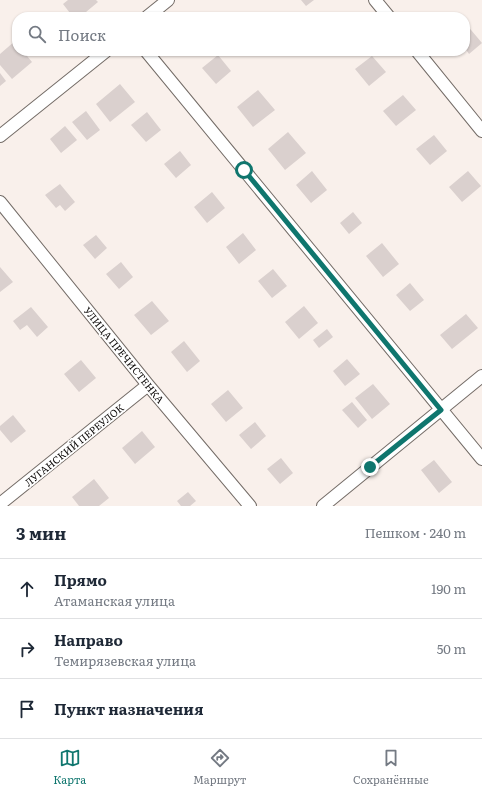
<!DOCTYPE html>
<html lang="ru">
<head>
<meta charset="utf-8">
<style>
  body { margin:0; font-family:Literata,serif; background:#f6f6f7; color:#1f2937 }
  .stop { position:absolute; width:12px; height:12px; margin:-9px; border:3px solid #0f766e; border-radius:50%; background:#fff }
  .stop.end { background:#0f766e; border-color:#fff; box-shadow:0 1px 4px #0008 }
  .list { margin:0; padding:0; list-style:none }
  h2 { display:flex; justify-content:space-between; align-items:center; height:52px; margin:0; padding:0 16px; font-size:17px }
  h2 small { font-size:13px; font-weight:400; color:#747a83 }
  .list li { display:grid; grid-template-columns:26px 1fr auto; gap:12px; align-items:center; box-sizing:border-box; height:60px; padding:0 16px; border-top:1px solid #e0e1e3 }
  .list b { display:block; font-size:15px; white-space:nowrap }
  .list p { margin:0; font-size:13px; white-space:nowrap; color:#747a83 }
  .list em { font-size:13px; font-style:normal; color:#747a83 }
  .icon { flex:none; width:22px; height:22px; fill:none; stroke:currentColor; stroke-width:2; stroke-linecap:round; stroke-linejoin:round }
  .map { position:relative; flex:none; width:482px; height:506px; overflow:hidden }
  .search { position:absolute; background:#fff; box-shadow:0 1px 3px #0004; left:12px; right:12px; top:12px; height:44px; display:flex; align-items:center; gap:10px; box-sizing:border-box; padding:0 14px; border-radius:16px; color:#747a83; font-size:15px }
  .sheet { height:232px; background:#fff }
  nav { display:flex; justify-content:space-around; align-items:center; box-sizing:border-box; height:56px; border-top:1px solid #e0e1e3; background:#fff; font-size:11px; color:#747a83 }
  nav a { display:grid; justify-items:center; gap:2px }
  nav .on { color:#0f766e }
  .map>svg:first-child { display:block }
  .building { fill:#dad0ce }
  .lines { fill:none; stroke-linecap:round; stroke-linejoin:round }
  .street-casing { stroke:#746c67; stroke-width:14 }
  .street { stroke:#fff; stroke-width:12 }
  .route { stroke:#0f766e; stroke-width:5 }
  .labels { text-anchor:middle; stroke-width:3.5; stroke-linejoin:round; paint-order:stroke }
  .street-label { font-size:10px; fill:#0f0c0b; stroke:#fff }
</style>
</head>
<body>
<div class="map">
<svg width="482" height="506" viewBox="0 0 482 506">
  <rect width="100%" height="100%" fill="#f9f0eb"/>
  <path class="building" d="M 68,0 L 96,0 L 98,2 L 80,17 L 73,17 L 63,4 Z
    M 301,0 L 314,0 L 306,6 Z
    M 466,24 L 482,43 L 469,54 L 465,48 L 465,25 Z
    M 15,41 L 17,44 L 17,51 L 23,51 L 32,62 L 12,79 L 0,65 L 0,54 Z
    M 218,55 L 231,71 L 216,84 L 202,68 Z
    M 372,56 L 386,72 L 369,86 L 355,69 Z
    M 0,73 L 6,81 L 0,86 Z
    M 120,84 L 135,102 L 110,122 L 96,104 Z
    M 258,90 L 275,110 L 253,127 L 237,107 Z
    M 403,95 L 416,110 L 396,126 L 383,111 Z
    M 86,111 L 100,130 L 87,140 L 72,122 Z
    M 147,112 L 161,130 L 146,142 L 131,125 Z
    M 65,126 L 77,140 L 61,153 L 50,139 Z
    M 288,132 L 306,153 L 285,170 L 268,149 Z
    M 434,135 L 447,151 L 430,165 L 416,149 Z
    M 180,151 L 191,165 L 176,178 L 164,164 Z
    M 312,171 L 327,190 L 311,203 L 296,185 Z
    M 468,171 L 481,186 L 462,202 L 449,187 Z
    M 60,184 L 75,202 L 65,211 L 60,205 L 56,208 L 45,195 Z
    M 212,192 L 225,208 L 207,223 L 194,207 Z
    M 353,212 L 362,223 L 349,234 L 340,223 Z
    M 243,233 L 256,250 L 239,264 L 226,247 Z
    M 96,235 L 107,248 L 95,259 L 83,245 Z
    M 382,243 L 399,264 L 383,277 L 366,256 Z
    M 121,262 L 133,277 L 119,289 L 106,274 Z
    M 0,267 L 13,282 L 0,292 Z
    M 273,269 L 287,286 L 272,298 L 258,281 Z
    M 410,283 L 424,300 L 410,311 L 396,295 Z
    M 152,301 L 169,321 L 151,335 L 134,315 Z
    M 304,306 L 318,323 L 299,339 L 285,322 Z
    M 31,307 L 48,327 L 37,337 L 27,325 L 20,330 L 13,321 Z
    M 466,314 L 478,328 L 452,349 L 440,335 Z
    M 327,329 L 333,337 L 319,348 L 313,340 Z
    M 184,341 L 200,361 L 187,372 L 171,352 Z
    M 347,359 L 360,374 L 345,386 L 333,371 Z
    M 81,360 L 96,378 L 79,392 L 64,374 Z
    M 373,384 L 390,404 L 372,419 L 355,398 Z
    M 228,390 L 243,408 L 226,422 L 211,404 Z
    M 352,402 L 367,420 L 358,428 L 342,410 Z
    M 13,415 L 26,431 L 11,443 L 0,430 L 0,426 Z
    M 255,422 L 266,436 L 251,449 L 239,435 Z
    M 142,431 L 155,447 L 135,464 L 122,448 Z
    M 281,458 L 293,473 L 280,484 L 267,469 Z
    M 434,460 L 452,482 L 439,493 L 421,470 Z
    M 94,479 L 109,498 L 99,506 L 79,506 L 72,497 Z
    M 188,492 L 196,501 L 190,506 L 181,506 L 177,501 Z"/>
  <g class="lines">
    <defs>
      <path id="street" d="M 375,0 L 389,17
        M 147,17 L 168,0
        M 146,51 L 482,459
        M 417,51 L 482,131
        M 0,136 L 106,51
        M 0,202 L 148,385 L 250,506
        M 0,504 L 148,385
        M 323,506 L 482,376"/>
    </defs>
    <use href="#street" class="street-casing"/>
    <use href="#street" class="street"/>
  </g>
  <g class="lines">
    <path class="route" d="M 244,170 L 441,410 L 370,467"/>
  </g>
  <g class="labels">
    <g class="street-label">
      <text transform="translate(124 355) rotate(51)" y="4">УЛИЦА ПРЕЧИСТЕНКА</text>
      <text transform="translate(74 445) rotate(-39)" y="4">ЛУГАНСКИЙ ПЕРЕУЛОК</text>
    </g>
  </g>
</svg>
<div class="stop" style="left:244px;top:170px"></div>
<div class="stop end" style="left:370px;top:467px"></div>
<div class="search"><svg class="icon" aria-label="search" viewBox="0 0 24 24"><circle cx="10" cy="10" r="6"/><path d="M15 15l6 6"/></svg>Поиск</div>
</div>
<section class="sheet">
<h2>3 мин<small>Пешком · 240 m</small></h2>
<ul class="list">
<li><svg class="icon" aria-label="ahead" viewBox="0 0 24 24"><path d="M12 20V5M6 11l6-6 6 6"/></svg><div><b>Прямо</b><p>Атаманская улица</p></div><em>190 m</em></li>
<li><svg class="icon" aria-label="right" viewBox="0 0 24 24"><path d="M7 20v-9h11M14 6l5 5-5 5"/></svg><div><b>Направо</b><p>Темирязевская улица</p></div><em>50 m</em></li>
<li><svg class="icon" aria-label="arrive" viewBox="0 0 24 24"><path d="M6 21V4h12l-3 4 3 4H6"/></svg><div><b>Пункт назначения</b></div></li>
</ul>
</section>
<nav>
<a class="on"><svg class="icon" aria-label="map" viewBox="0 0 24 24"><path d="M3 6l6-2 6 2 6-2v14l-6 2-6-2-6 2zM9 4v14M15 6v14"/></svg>Карта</a>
<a><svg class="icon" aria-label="directions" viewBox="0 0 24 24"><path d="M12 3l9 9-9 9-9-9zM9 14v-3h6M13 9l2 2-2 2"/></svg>Маршрут</a>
<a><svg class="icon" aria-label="saved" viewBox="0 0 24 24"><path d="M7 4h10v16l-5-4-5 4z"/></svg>Сохранённые</a>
</nav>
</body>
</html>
